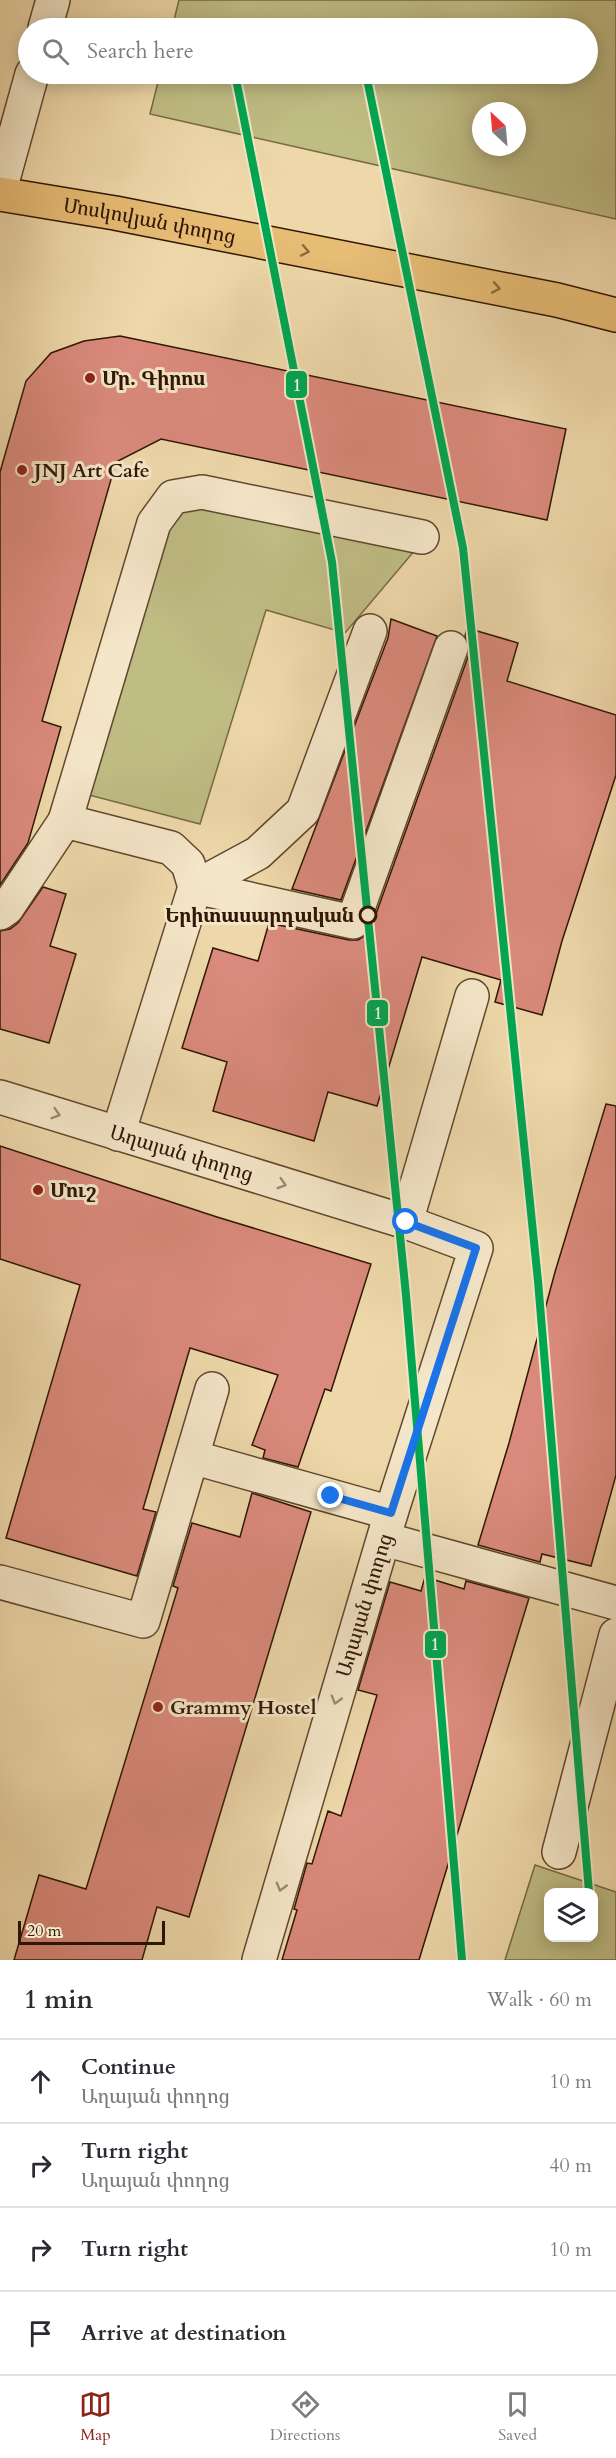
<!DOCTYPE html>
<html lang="en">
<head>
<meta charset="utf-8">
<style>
  body { margin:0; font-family:Cardo,"Noto Serif Armenian",serif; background:#f7f7f7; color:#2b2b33 }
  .controls { position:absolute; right:18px; bottom:18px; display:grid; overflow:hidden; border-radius:12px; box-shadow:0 3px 15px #0003 }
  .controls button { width:54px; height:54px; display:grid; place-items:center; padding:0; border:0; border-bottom:2px solid #e1e1e2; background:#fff; color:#2b2b33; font:30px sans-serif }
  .compass { position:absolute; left:472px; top:102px; width:54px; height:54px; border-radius:50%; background:#fff; box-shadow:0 3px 15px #0003; rotate:334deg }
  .scale { position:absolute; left:18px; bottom:15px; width:147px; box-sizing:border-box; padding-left:6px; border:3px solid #301705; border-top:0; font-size:16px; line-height:21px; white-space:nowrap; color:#301705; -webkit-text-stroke:4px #f4e6c8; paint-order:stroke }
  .stop { position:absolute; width:18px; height:18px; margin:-14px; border:4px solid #1a73e8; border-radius:50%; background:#fff }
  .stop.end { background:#1a73e8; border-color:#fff; box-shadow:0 2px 6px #0008 }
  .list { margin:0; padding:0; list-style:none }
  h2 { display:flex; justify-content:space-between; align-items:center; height:78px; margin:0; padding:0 24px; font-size:26px }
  h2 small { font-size:20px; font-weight:400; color:#7c7c81 }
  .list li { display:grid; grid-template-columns:39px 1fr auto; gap:18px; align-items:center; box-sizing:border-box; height:84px; padding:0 24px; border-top:2px solid #e1e1e2 }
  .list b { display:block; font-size:22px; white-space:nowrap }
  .list p { margin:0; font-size:20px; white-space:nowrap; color:#7c7c81 }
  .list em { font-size:20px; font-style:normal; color:#7c7c81 }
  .icon { flex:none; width:33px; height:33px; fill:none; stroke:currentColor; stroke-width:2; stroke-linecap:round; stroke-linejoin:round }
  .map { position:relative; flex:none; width:616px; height:1960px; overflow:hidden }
  .search { position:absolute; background:#fff; box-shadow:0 3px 15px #0003; left:18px; right:18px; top:18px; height:66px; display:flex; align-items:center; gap:15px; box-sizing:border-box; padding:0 21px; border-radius:33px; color:#7c7c81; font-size:22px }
  .sheet { height:414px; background:#fff }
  nav { display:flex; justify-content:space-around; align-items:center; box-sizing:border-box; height:84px; border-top:2px solid #e1e1e2; background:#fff; font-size:16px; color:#7c7c81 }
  nav a { display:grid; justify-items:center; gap:3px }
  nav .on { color:#8f2418 }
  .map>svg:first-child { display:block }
  .green { fill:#bfbc84; stroke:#786a44; stroke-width:1.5; fill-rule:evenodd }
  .building { fill:#da8a7c; stroke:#301705; stroke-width:1.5 }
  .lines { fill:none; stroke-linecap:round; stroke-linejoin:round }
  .minor-casing { stroke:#60472e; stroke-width:36 }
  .major-casing { stroke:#301705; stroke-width:36 }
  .minor { stroke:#f4e6c8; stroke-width:33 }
  .major { stroke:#e7bc75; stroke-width:33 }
  .metro-1-casing { stroke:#f4e6c8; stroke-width:12 }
  .metro-1 { stroke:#00a651; stroke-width:8 }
  .oneway { stroke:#8c6a3d }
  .oneway2 { stroke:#9c8970 }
  .route { stroke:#1a73e8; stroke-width:8 }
  .poi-dot { fill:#8f2418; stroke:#f4e6c8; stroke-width:2 }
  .stop-dot { fill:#f4e6c8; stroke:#301705; stroke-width:3 }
  .labels { text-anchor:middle; stroke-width:6; stroke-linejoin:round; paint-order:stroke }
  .street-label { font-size:20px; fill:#301705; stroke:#f4e6c8 }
  .poi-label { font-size:20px; font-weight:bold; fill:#301705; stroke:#f4e6c8; text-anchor:start }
  .stop-label { font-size:20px; font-weight:bold; fill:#301705; stroke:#f4e6c8; text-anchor:end }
  .line-badge { stroke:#f4e6c8; stroke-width:2 }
  .badge-label { font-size:16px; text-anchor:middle; font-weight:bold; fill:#fff }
</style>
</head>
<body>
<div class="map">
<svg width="616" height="1960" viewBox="0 0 616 1960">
  <rect width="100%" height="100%" fill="#eed8aa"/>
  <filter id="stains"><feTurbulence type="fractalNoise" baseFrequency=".00333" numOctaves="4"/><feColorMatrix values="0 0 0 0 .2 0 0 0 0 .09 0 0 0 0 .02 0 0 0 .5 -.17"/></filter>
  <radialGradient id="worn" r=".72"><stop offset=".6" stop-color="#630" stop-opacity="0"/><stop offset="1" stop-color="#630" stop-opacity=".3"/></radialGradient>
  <path class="green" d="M 179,0 L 616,0 L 616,219 L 150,114 L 160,74 L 588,74 L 588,28 L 172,28 ZM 481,111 L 517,111 L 517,147 L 481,147 Z
    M 199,501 L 421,543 L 345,633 L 266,610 L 200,824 L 89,795 L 164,523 Z
    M 535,1865 L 616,1892 L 616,1960 L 505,1960 ZM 594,1892 L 594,1938 L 548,1938 L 548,1892 Z"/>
  <path class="building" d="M 120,336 L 566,429 L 547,520 L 161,439 L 116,462 L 42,721 L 61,727 L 28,843 L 0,885 L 0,472 L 26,381 L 51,353 L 84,341 Z
    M 391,619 L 437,636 L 341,900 L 292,889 L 388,638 Z
    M 467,628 L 518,643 L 507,681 L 616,715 L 616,775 L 562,941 L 542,1015 L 495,1002 L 501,980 L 422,957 L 377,1106 L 328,1092 L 314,1141 L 213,1111 L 227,1062 L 182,1048 L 213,948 L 258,961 L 269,923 L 349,940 L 358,940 L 366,935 L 371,928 L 469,654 L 469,644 L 465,636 Z
    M 43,887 L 66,894 L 50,946 L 76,954 L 49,1043 L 0,1029 L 0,931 L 10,929 L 18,923 Z
    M 606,1104 L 616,1106 L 616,1475 L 591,1566 L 542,1554 L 540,1562 L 478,1545 L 509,1443 L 555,1272 Z
    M 0,1146 L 217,1217 L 371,1264 L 331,1391 L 325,1389 L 298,1467 L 263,1458 L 265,1450 L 252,1445 L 278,1375 L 190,1348 L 143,1509 L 156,1512 L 137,1576 L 6,1538 L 80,1285 L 0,1259 Z
    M 252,1493 L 311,1512 L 189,1917 L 157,1907 L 142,1960 L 14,1960 L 39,1875 L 86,1889 L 178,1588 L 173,1586 L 192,1523 L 240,1537 Z
    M 425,1577 L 464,1589 L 466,1581 L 529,1598 L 419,1960 L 282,1960 L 297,1910 L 294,1909 L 307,1863 L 312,1864 L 328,1811 L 341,1816 L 377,1695 L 358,1690 L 390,1582 L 421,1591 Z"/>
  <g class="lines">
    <defs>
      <g id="minor">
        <path d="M 45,28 L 53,0"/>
        <path d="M 0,190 L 32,74"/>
        <path d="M 422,537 L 202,492 L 173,497 L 154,523 L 65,821 L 171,848 L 188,864 L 195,887 L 353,922 L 451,648"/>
        <path d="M 0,913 L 7,908 L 65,821"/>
        <path id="s1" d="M 0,1097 L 406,1222 L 476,1248 L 391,1513 L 259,1960"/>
        <path d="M 118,1134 L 195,887 L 258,853 L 303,811 L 370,631"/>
        <path d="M 406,1222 L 472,996"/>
        <path d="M 192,1457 L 391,1513"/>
        <path d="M 384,1539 L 616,1603"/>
        <path d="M 0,1582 L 143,1621 L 212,1389"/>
        <path d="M 559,1852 L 616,1635"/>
      </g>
      <g id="major">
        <path id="s2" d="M 0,194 L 115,213 L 557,300 L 616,315"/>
      </g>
    </defs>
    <use href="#minor" class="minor-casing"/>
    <use href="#major" class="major-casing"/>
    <use href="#minor" class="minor"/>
    <use href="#major" class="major"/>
    <defs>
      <path id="metro-1" d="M 235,74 L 332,562 L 406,1295 L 462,1960
        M 366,74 L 463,548 L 538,1281 L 589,1892"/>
    </defs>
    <use href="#metro-1" class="metro-1-casing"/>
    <use href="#metro-1" class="metro-1"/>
  </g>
  <defs><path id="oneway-chevron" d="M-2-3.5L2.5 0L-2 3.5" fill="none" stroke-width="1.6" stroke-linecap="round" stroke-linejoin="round" transform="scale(1.5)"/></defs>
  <g class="oneway">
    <use href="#oneway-chevron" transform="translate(305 251) rotate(11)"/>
    <use href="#oneway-chevron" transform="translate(496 288) rotate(11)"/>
  </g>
  <g class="oneway2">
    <use href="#oneway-chevron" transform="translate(56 1114) rotate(17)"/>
    <use href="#oneway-chevron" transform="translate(282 1184) rotate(17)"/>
    <use href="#oneway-chevron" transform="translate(336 1700) rotate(106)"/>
    <use href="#oneway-chevron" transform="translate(281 1887) rotate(106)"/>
  </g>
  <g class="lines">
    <path class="route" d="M 331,1496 L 391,1513 L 476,1248 L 406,1222"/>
  </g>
  <g class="poi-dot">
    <circle cx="90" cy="378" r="6"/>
    <circle cx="22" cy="470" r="6"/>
    <circle cx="38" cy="1190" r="6"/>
    <circle cx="158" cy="1707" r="6"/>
  </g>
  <circle class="stop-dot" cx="368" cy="915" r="8"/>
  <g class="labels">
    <g class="street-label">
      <text dy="7" stroke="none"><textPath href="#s2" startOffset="152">Մոսկովյան փողոց</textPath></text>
      <text dy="7" stroke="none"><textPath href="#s1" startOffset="190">Աղայան փողոց</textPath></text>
      <text transform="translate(364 1605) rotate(-73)" y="7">Աղայան փողոց</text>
    </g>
    <g class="poi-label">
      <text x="102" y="385">Մր. Գիրոս</text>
      <text x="34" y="477">JNJ Art Cafe</text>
      <text x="50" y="1197">Մուշ</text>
      <text x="170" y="1714">Grammy Hostel</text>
    </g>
    <g class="stop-label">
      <text x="354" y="922">Երիտասարդական</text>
    </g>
  </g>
  <g class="line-badge">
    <rect x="285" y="370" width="23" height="29" rx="6" fill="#00a651"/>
    <rect x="366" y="999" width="23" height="28" rx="6" fill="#00a651"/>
    <rect x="424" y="1630" width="23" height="29" rx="6" fill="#00a651"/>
  </g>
  <g class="badge-label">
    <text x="297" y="391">1</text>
    <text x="378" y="1019">1</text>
    <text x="435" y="1650">1</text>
  </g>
  <rect width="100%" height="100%" filter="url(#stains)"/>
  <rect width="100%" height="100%" fill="url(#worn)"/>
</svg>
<div class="controls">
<button><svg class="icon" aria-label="layers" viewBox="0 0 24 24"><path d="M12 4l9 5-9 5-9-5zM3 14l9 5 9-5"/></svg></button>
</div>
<svg class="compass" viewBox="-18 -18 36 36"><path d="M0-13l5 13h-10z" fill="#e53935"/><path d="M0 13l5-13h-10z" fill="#7c7c81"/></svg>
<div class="scale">20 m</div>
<div class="stop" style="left:406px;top:1222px"></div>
<div class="stop end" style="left:331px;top:1496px"></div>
<div class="search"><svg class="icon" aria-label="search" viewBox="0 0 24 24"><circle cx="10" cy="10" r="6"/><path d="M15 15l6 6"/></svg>Search here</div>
</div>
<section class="sheet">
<h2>1 min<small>Walk · 60 m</small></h2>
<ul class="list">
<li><svg class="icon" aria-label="ahead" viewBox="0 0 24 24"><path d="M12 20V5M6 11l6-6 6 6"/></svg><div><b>Continue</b><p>Աղայան փողոց</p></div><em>10 m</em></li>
<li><svg class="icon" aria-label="right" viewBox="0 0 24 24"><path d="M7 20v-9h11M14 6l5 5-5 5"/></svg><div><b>Turn right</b><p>Աղայան փողոց</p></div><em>40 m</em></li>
<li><svg class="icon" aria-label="right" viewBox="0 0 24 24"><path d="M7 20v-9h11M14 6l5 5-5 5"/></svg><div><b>Turn right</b></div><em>10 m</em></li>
<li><svg class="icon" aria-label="arrive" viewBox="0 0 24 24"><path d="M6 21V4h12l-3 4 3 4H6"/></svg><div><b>Arrive at destination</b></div></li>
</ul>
</section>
<nav>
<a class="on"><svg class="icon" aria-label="map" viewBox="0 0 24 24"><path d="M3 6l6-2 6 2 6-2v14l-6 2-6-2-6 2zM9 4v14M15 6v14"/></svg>Map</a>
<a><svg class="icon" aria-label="directions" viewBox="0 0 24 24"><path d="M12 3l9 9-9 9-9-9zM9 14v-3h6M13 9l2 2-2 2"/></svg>Directions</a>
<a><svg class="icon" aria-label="saved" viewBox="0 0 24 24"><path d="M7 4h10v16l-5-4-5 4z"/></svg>Saved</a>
</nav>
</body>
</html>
